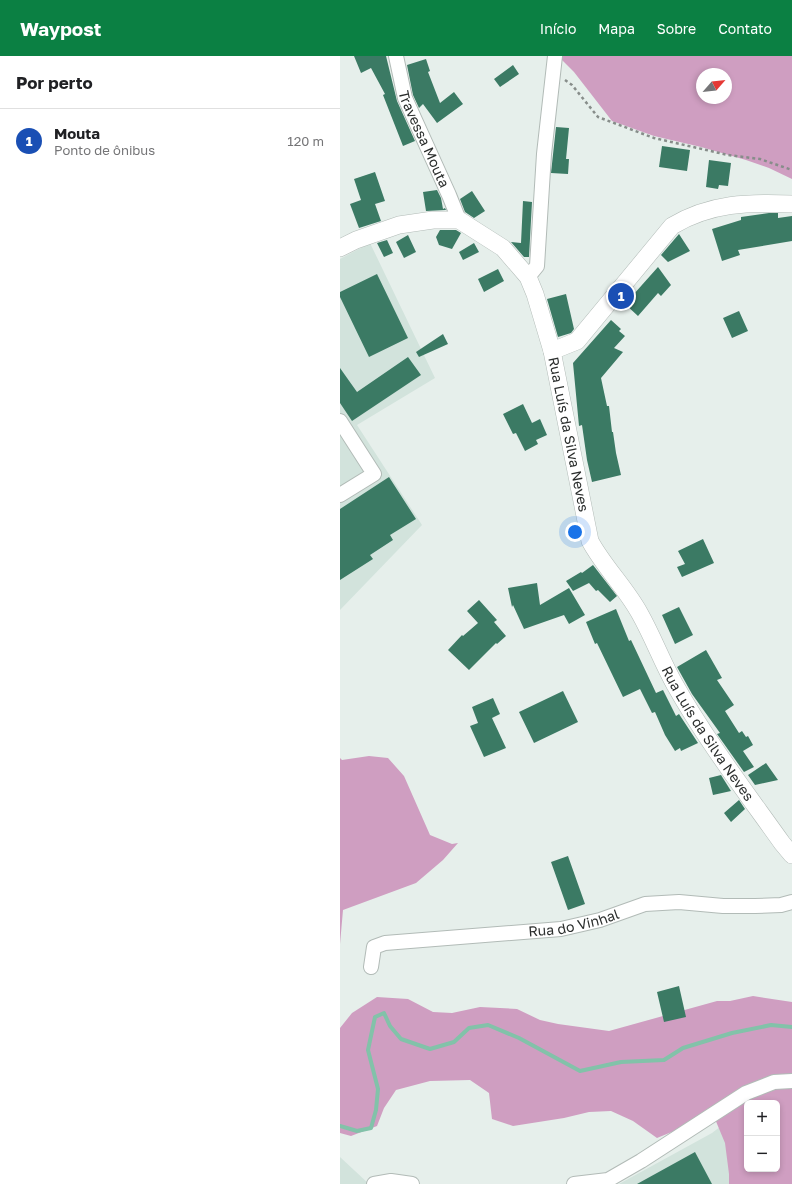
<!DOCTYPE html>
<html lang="pt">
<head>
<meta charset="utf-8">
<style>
  body { margin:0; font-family:"Golos Text",sans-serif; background:#f6f6f6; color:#202124 }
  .controls { position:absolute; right:12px; bottom:12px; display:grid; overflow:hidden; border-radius:6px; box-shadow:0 2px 6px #0003 }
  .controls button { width:36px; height:36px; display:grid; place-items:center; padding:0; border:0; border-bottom:1px solid #e0e0e0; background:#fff; color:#202124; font:20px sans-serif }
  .compass { position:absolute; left:356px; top:12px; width:36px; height:36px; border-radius:50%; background:#fff; box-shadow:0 2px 6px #0003; rotate:62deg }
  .you { position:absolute; left:235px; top:476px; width:14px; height:14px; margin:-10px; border:3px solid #fff; border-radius:50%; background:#1a73e8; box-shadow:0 0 0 6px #1a73e833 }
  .badge { display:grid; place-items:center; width:26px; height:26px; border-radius:50%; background:#0b8043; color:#fff; font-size:13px; font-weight:700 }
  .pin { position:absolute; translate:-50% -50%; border:2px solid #fff; box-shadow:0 1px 4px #0006 }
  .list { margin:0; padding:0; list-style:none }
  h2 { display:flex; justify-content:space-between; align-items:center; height:52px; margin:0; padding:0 16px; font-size:17px }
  h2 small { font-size:13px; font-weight:400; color:#757577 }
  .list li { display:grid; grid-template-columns:26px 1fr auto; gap:12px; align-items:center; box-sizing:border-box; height:64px; padding:0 16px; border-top:1px solid #e0e0e0 }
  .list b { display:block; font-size:15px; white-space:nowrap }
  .list p { margin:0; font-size:13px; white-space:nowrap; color:#757577 }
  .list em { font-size:13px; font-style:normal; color:#757577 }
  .map { position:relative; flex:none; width:452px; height:1128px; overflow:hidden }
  header { display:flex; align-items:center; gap:24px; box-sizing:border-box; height:56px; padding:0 20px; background:#0b8043; color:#fff }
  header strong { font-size:19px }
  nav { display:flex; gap:22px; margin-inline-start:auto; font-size:14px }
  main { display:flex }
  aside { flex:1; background:#fff }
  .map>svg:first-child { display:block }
  .built { fill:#d2e3dc }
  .forest { fill:#cf9ec1; fill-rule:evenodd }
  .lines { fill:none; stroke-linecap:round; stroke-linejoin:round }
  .stream { stroke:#82c2a9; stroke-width:4 }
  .building { fill:#3b7a64 }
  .minor-casing { stroke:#b2bbb7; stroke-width:16 }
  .tertiary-casing { stroke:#b2bbb7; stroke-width:18 }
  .path { stroke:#878d8a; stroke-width:2.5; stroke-dasharray:3 3; stroke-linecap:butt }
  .minor { stroke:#fff; stroke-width:14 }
  .tertiary { stroke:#fff; stroke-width:17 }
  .labels { text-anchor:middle; stroke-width:4; stroke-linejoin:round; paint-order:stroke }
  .street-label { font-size:14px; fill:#2b2e2d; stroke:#fff }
</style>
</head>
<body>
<header>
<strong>Waypost</strong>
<nav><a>Início</a><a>Mapa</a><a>Sobre</a><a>Contato</a></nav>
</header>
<main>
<aside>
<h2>Por perto<small></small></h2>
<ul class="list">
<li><span class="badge" style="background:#1a4fb4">1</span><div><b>Mouta</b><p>Ponto de ônibus</p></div><em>120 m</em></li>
</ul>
</aside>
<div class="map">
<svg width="452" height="1128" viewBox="0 0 452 1128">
  <rect width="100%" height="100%" fill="#e6efeb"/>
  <path class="built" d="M 30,187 L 95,322 L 17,369 L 82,469 L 0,554 L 0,203 Z
    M 452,1034 L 452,1128 L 279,1128 L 372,1077 L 407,1050 L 407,1113 L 437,1113 L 437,1047 Z
    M 0,1101 L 29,1128 L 0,1128 Z"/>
  <path class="forest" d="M 218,0 L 452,0 L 452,123 L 429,112 L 406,104 L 361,91 L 314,80 L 272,65 L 234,16 ZM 362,18 L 386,18 L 386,42 L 362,42 Z
    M 29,700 L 48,702 L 64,720 L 90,779 L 112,788 L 118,787 L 103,804 L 76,827 L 3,854 L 0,888 L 0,702 L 2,704 Z
    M 413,940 L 452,946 L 452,1128 L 389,1128 L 389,1118 L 385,1087 L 375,1063 L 356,1066 L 317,1082 L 293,1065 L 271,1055 L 249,1056 L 224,1062 L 173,1070 L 152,1063 L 149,1037 L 130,1024 L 90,1025 L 56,1034 L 44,1052 L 37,1070 L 11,1080 L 0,1077 L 0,972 L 12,957 L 37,941 L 68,943 L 93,956 L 112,957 L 140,951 L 177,953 L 200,964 L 218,968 L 269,975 L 377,945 L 390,945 ZM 407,1047 L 437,1047 L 437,1113 L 407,1113 Z"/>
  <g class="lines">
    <path class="stream" d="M 0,1070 L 17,1075 L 31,1072 L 36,1054 L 38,1033 L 28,994 L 35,961 L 44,957 L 50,970 L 61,983 L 90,993 L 114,986 L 129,972 L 148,969 L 179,982 L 240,1015 L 281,1006 L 324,1004 L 343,992 L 392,977 L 431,969 L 452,971"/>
  </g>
  <path class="building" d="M 14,0 L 46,0 L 57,45 L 75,85 L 63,90 L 43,39 L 45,38 L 31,12 L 21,17 Z
    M 86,3 L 90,15 L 88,16 L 100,47 L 114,36 L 123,48 L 97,67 L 83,48 L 79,52 L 73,39 L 67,9 Z
    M 173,9 L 179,18 L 160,31 L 154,23 Z
    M 216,71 L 229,72 L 226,103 L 229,103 L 228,118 L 211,117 Z
    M 322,90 L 350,94 L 347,115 L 319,111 Z
    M 369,104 L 391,107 L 388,130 L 379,129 L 378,133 L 366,131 Z
    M 35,116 L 45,145 L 35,148 L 41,165 L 19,172 L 10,148 L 21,144 L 14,123 Z
    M 97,134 L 101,142 L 103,153 L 105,152 L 106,154 L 86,155 L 83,136 Z
    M 132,135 L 145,155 L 134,162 L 125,156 L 120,143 Z
    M 183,145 L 192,146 L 189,201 L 184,201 L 171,186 L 181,187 Z
    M 429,157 L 438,157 L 438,162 L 452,160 L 452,185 L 398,194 L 400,199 L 382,205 L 372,173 L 401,164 L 401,161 Z
    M 100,174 L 116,174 L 121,177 L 112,193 L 99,189 L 96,181 Z
    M 339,178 L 350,195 L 328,206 L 321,199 Z
    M 68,179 L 76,196 L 64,202 L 56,186 Z
    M 47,184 L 53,197 L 44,201 L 37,187 Z
    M 134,187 L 139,196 L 123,204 L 119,196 Z
    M 318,211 L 331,229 L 321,240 L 318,237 L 298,260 L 285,248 Z
    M 158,213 L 164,225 L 144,236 L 138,223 Z
    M 37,218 L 68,282 L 29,301 L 0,241 L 0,236 Z
    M 226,238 L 234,273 L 231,277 L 218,281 L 207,243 Z
    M 399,255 L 408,275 L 392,282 L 383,262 Z
    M 271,264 L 281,273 L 279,275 L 285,280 L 274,292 L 283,296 L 261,322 L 267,350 L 269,350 L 272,376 L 273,376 L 276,397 L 281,419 L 252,426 L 247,404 L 242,369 L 239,370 L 233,307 Z
    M 103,278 L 108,288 L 79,301 L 76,296 Z
    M 68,301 L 81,319 L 12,365 L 0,347 L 0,312 L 17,336 Z
    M 183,348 L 192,367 L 200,363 L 207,379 L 196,384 L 198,388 L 185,395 L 176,377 L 173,378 L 163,358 Z
    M 49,421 L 76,463 L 50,479 L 53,484 L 30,499 L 33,503 L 0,524 L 0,453 Z
    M 363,483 L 374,507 L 342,521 L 337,511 L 345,508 L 338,495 Z
    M 253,509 L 277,540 L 270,546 L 258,534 L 256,535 L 249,527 L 233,535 L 226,525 L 241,516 L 242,517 Z
    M 197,527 L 200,549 L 229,532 L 245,559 L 229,568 L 224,559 L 184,573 L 173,549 L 172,551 L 168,532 Z
    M 139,544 L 157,564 L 154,566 L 166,580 L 157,588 L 156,587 L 129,614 L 108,594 L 122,579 L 123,580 L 138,567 L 127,555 Z
    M 339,551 L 353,579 L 335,588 L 322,559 Z
    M 276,553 L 289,585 L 291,584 L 316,637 L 323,634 L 336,660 L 339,658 L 358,687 L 341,695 L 340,692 L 335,695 L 325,679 L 315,656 L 312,657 L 300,633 L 283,641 L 257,587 L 255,588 L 246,566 Z
    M 366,594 L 382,622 L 377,624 L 394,649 L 385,655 L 399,677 L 402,675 L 406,681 L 408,680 L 413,689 L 403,695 L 414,711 L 404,716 L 377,678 L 380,677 L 352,638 L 337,611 Z
    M 223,635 L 238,666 L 194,687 L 179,656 Z
    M 153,642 L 160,658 L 152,662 L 166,692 L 144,701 L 130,670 L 138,667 L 132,651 Z
    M 426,707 L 438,724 L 415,729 L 408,719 Z
    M 381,719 L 391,735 L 373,739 L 369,722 Z
    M 399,744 L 405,753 L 391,766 L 384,757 Z
    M 228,800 L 245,848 L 228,854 L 211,806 Z
    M 339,930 L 346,961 L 324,966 L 317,936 Z
    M 355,1096 L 372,1128 L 297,1128 Z"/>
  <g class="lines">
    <defs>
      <g id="minor">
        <path id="s1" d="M 56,0 L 65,42 L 109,139 L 119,164"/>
        <path d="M 188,221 L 197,210 L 204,98 L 215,0"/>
        <path d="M 0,365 L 34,418 L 0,439"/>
        <path id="s2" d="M 31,911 L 34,891 L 45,887 L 221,873 L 260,864 L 305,848 L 339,846 L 383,850 L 415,850 L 441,849 L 452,846"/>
        <path d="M 34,1128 L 51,1125 L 72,1128"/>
        <path d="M 234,1128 L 268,1124 L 301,1105 L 406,1037 L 434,1026 L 452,1025"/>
      </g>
      <g id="tertiary">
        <path id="s3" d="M 0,192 L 16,184 L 59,169 L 93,164 L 119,164 L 163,192 L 188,221 L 195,238 L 212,295 L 250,485 C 264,511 286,532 300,558 C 313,581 322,606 335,629 C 366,684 405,735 442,787 L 452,799"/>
        <path d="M 212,295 L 237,285 L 332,170 C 370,147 409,146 452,148"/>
      </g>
    </defs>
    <use href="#minor" class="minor-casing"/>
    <use href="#tertiary" class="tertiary-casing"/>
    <path class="path" d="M 225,24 L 232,29 L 258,61 L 314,82 L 388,99 L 420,103 L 452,114"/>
    <use href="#minor" class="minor"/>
    <use href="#tertiary" class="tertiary"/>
  </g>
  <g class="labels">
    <g class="street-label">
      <text dy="5" stroke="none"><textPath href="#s1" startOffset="88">Travessa Mouta</textPath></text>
      <text dy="5" stroke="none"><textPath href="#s3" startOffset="377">Rua Luís da Silva Neves</textPath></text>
      <text dy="5" stroke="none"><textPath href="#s3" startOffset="712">Rua Luís da Silva Neves</textPath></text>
      <text dy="5" stroke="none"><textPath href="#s2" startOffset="222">Rua do Vinhal</textPath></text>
    </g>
  </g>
</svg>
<div class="controls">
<button>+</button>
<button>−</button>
</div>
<svg class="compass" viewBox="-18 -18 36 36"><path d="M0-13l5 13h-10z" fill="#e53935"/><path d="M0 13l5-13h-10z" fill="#757577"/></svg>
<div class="you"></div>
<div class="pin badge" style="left:281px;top:240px;background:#1a4fb4">1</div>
</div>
</main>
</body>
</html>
